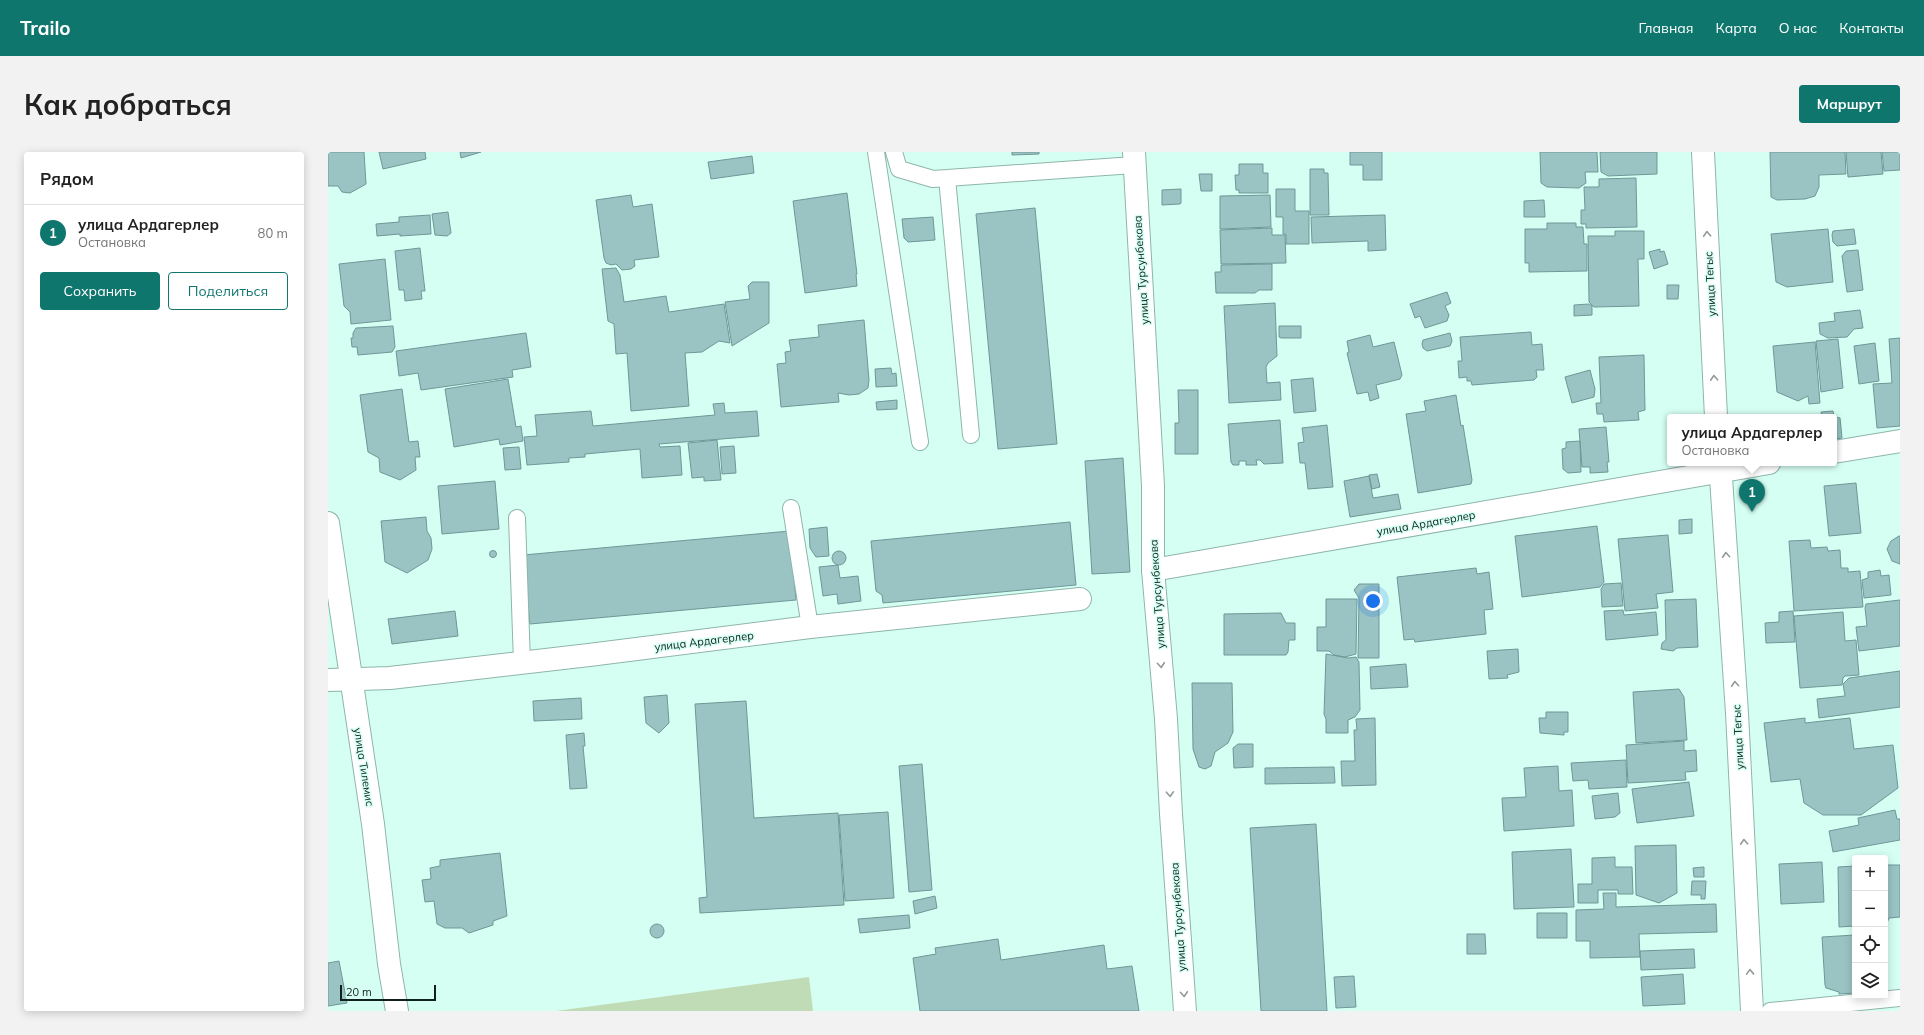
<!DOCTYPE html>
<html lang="ru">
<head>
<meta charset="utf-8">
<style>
  body { margin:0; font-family:Mulish,sans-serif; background:#f2f2f2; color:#222 }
  .controls { position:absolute; right:12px; bottom:12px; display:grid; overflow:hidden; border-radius:4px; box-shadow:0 2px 10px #0003 }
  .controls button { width:36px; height:36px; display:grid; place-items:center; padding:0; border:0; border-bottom:1px solid #e0e0e0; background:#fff; color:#222; font:20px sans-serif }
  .scale { position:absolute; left:12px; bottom:10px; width:96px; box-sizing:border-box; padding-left:4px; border:2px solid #10201c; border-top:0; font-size:11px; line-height:14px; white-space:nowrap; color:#10201c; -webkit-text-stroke:3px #d6fff3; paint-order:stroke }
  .you { position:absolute; left:1045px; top:449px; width:14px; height:14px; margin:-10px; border:3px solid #fff; border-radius:50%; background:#1a73e8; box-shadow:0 0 0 6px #1a73e833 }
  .badge { display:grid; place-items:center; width:26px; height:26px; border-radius:50%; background:#0f766e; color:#fff; font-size:13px; font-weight:700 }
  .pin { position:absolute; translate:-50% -33px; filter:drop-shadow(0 1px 2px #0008) }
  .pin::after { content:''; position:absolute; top:21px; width:14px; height:12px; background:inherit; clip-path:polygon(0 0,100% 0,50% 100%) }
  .popup { position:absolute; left:1339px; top:262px; width:170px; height:52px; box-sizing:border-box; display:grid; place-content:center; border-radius:4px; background:#fff; filter:drop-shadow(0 1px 3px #0005); font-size:13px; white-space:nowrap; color:#767676 }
  .popup b { font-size:15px; color:#222 }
  .popup::after { content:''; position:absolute; left:50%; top:100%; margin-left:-8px; border:8px solid transparent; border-top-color:#fff }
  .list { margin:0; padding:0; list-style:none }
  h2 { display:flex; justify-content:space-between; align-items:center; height:52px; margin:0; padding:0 16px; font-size:17px }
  h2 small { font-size:13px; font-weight:400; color:#767676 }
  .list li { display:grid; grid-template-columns:26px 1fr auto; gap:12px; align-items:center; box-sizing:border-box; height:56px; padding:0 16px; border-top:1px solid #e0e0e0 }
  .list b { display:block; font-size:15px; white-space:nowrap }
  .list p { margin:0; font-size:13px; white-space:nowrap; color:#767676 }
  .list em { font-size:13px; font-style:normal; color:#767676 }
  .actions { display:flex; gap:8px; padding:12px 16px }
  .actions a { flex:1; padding:9px 0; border:1px solid #0f766e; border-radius:4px; text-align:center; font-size:14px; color:#0f766e }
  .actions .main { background:#0f766e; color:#fff }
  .icon { flex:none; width:22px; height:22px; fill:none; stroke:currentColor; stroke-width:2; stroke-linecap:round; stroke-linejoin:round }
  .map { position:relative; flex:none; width:1572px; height:859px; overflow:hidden; border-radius:4px }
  header { display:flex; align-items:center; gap:24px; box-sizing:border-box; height:56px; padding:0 20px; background:#0f766e; color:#fff }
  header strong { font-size:19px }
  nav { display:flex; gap:22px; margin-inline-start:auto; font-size:14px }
  .intro { display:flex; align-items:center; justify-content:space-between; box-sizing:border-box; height:96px; padding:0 24px }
  h1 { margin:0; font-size:28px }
  .button { padding:10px 18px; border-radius:4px; background:#0f766e; color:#fff; font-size:14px; font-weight:700 }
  main { display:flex; gap:24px; padding:0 24px }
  aside { flex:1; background:#fff; border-radius:4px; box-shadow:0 2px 10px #0003 }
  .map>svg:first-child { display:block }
  .green { fill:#c0dcb6 }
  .building { fill:#9ac4c4; stroke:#6e9797 }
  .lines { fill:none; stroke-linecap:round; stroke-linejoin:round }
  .lane-casing { stroke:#8eb5ab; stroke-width:18 }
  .street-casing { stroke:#8eb5ab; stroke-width:24 }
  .secondary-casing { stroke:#8eb5ab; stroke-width:24 }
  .lane { stroke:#fff; stroke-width:16 }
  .street { stroke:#fff; stroke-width:22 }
  .secondary { stroke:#fff; stroke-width:22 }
  .oneway { stroke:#939b99 }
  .labels { text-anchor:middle; stroke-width:3; stroke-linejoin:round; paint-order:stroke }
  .street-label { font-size:11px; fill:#10201c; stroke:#d6fff3 }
</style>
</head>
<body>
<header>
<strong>Trailo</strong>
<nav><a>Главная</a><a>Карта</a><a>О нас</a><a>Контакты</a></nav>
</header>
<div class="intro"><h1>Как добраться</h1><a class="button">Маршрут</a></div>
<main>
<aside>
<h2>Рядом<small></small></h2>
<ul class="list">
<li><span class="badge">1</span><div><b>улица Ардагерлер</b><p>Остановка</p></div><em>80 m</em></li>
</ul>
<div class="actions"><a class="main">Сохранить</a><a>Поделиться</a></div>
</aside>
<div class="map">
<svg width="1572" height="859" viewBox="0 0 1572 859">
  <rect width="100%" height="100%" fill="#d6fff3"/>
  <path class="green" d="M 481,825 L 485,859 L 228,859 Z"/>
  <path class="building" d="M 0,0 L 36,0 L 38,32 L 22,41 L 14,40 L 10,34 L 0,34 Z
    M 51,0 L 97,0 L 98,7 L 55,17 Z
    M 132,0 L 153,0 L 133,6 Z
    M 684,0 L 711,0 L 711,2 L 684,3 Z
    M 1022,0 L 1054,0 L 1054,28 L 1035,28 L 1035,13 L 1022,13 Z
    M 1212,0 L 1269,0 L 1270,20 L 1257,20 L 1258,31 L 1251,36 L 1219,35 L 1213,31 Z
    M 1272,0 L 1329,0 L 1329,22 L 1280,24 L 1273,20 Z
    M 1442,0 L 1517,0 L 1518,22 L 1491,23 L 1491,35 L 1487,44 L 1477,47 L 1449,48 L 1443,45 Z
    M 1518,0 L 1553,0 L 1555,22 L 1520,25 Z
    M 1554,0 L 1572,0 L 1572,18 L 1556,19 Z
    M 424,4 L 426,21 L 383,27 L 380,10 Z
    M 911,12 L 935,12 L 935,21 L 940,21 L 940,41 L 911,41 L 911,38 L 908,38 L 907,23 L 911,23 Z
    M 982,17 L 996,17 L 996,21 L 1000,21 L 1001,63 L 982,63 Z
    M 871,22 L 884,22 L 884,39 L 873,39 Z
    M 1308,26 L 1309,75 L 1258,76 L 1258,72 L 1253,72 L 1253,58 L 1257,58 L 1256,35 L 1271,35 L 1271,27 Z
    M 853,37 L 853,51 L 852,52 L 834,53 L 834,38 Z
    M 948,37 L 967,37 L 967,59 L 981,59 L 981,92 L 958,92 L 958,82 L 955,82 L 955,65 L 948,65 Z
    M 519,41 L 529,122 L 528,122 L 529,134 L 477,141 L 465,49 Z
    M 303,43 L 305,55 L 324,52 L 331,105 L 306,108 L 307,114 L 303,117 L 294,118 L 288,112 L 283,113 L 278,111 L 276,106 L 268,48 Z
    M 942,43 L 943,75 L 892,77 L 892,44 Z
    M 1216,48 L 1217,65 L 1196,65 L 1196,49 Z
    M 707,56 L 729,292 L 670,297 L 648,62 Z
    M 120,60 L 123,81 L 119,84 L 107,83 L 104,62 Z
    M 102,63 L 103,82 L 72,84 L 72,82 L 49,84 L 48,72 L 71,70 L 71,65 Z
    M 1057,63 L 1058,98 L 1040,99 L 1040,89 L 984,91 L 983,65 Z
    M 605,65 L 607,88 L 580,90 L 576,86 L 574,67 Z
    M 1219,71 L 1248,71 L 1248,75 L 1255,75 L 1256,92 L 1259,92 L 1259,119 L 1201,120 L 1201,111 L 1197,111 L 1197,77 L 1219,77 Z
    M 944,76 L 944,83 L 957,83 L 958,111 L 893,112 L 892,78 Z
    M 1500,77 L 1505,130 L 1459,135 L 1448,130 L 1443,82 Z
    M 1526,77 L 1528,92 L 1509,94 L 1505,90 L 1504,83 L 1505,79 Z
    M 1287,79 L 1316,79 L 1316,107 L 1310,107 L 1311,154 L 1266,155 L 1261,150 L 1260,84 L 1287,84 Z
    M 92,96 L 97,139 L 93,139 L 94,147 L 77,149 L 76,138 L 71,138 L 67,99 Z
    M 1332,97 L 1332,100 L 1336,99 L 1340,112 L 1326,117 L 1321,100 Z
    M 1530,98 L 1535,138 L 1519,140 L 1514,104 L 1518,99 Z
    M 57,107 L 63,168 L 23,172 L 22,160 L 16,154 L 11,112 Z
    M 944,112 L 944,138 L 931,138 L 927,141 L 888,141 L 887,120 L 893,120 L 893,113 Z
    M 288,116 L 292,123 L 296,150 L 338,144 L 341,160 L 396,152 L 402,191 L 391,189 L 374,200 L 357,201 L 361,254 L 303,259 L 299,201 L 288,202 L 286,172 L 280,169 L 274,117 Z
    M 424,130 L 441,130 L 441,171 L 404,194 L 397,150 L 422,147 L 420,134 Z
    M 1339,133 L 1351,133 L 1350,147 L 1339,147 Z
    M 1119,140 L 1123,151 L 1117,154 L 1121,163 L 1119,169 L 1097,176 L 1092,164 L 1087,166 L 1082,152 Z
    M 947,151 L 949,204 L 940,211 L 938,215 L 939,231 L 952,230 L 953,248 L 901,251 L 896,154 Z
    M 1261,152 L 1264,154 L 1264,163 L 1246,164 L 1246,153 Z
    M 1532,158 L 1535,176 L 1526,177 L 1519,185 L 1500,186 L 1492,182 L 1491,171 L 1507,169 L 1506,161 Z
    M 536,168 L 541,228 L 540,236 L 531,242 L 521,243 L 510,241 L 511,250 L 453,255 L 449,212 L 458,211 L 457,200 L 463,199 L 461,188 L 491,185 L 490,173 Z
    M 65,174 L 67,195 L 64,200 L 30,203 L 29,195 L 24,195 L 23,186 L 25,186 L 25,181 L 28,176 Z
    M 951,174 L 973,174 L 973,186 L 953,186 L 951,185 Z
    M 1203,180 L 1204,193 L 1214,192 L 1216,218 L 1208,218 L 1209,225 L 1206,228 L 1144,233 L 1143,229 L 1139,229 L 1139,225 L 1131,226 L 1130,209 L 1134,209 L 1132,185 Z
    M 198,181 L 203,215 L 184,218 L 185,225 L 93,238 L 90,221 L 71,224 L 68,199 Z
    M 1122,181 L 1124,189 L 1122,194 L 1099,199 L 1095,196 L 1094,192 L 1095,188 Z
    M 1042,183 L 1045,195 L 1066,190 L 1074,223 L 1072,227 L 1048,233 L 1051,246 L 1042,249 L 1040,240 L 1029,242 L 1019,201 L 1021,200 L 1019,189 Z
    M 1572,186 L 1572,274 L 1549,276 L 1545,232 L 1564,231 L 1561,187 Z
    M 1510,187 L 1515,236 L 1493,240 L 1488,189 Z
    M 1487,190 L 1492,251 L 1481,252 L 1480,244 L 1470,249 L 1449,240 L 1445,194 Z
    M 1547,191 L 1551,229 L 1531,232 L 1526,194 Z
    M 1316,203 L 1317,258 L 1310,260 L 1311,268 L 1276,270 L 1275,262 L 1269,262 L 1268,251 L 1273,251 L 1271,205 Z
    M 563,216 L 564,222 L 568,221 L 569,234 L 548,235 L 547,217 Z
    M 1262,218 L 1267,237 L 1266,245 L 1244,251 L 1237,225 Z
    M 985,226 L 988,259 L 966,261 L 963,228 Z
    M 180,227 L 188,275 L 193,274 L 195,289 L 172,293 L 171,287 L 126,295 L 117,237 Z
    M 74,237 L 81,290 L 90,289 L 92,305 L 87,305 L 88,318 L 72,328 L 52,320 L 51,306 L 40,300 L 32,243 Z
    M 850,238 L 870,238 L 870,302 L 847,302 L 847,271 L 851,271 Z
    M 1128,243 L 1133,274 L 1135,273 L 1144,328 L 1143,332 L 1090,341 L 1078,262 L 1098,259 L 1096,249 Z
    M 569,248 L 569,257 L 549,258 L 548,250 Z
    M 396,251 L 397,261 L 429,259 L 431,284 L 331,292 L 332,295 L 352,294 L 354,323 L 314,326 L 312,297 L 257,302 L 257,305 L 241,306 L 241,310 L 199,313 L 196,285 L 209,284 L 207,263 L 263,259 L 265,274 L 387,263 L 385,252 Z
    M 1505,259 L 1506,265 L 1512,266 L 1514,286 L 1506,287 L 1506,265 L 1494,265 L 1493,260 Z
    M 952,268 L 955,311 L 936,312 L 932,308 L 928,308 L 929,313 L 918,313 L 918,309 L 911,309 L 911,313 L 905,313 L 903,310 L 900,272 Z
    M 999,273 L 1005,335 L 980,337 L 977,311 L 972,311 L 970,291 L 976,290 L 974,276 Z
    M 1278,275 L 1281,310 L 1279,310 L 1280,320 L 1262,321 L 1262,315 L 1254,315 L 1251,277 Z
    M 389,288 L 393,328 L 376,329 L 376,325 L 364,326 L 360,291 Z
    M 1252,289 L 1253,320 L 1240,321 L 1235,317 L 1234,297 L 1238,296 L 1238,290 Z
    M 406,294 L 408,321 L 394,322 L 392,295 Z
    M 191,295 L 193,317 L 177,318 L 175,296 Z
    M 795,306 L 802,420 L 764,422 L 757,309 Z
    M 1049,322 L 1052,335 L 1044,337 L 1041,323 Z
    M 1041,324 L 1045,346 L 1070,342 L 1073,357 L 1022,365 L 1016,329 Z
    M 167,329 L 171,377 L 114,382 L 110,334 Z
    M 1528,331 L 1533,381 L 1501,384 L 1496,334 Z
    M 98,365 L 99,379 L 103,386 L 104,397 L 100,408 L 79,421 L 57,410 L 53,369 Z
    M 1364,367 L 1364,381 L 1351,382 L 1351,368 Z
    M 742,370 L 748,433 L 555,451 L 554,443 L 548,439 L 543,389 Z
    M 1269,374 L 1276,430 L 1272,435 L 1194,445 L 1187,384 Z
    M 499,375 L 501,404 L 488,405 L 482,396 L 481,377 Z
    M 462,379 L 468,448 L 202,472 L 195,403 Z
    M 1340,383 L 1345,440 L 1328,442 L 1330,456 L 1297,459 L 1290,387 Z
    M 1571,384 L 1572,384 L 1572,412 L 1564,409 L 1559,397 L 1563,389 Z
    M 1482,388 L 1483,396 L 1499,395 L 1500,399 L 1512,398 L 1513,416 L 1520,416 L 1520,420 L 1532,419 L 1535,455 L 1466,459 L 1461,389 Z
    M161.5 402a3.5 3.5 0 1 1 7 0a3.5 3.5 0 1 1-7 0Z
    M504 406a7 7 0 1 1 14 0a7 7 0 1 1-14 0Z
    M 510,413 L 512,426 L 530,424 L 533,449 L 510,452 L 509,442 L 495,444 L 491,415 Z
    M 1148,416 L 1149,422 L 1161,420 L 1165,457 L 1156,458 L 1158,482 L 1087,490 L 1086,487 L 1076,488 L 1069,425 Z
    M 1552,418 L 1553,424 L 1561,423 L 1563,443 L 1536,446 L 1534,428 L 1540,426 L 1540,420 Z
    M 1293,431 L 1295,454 L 1274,455 L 1273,437 L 1276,432 Z
    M 1031,432 L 1051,432 L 1051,506 L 1030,506 L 1031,446 L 1026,438 Z
    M 998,447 L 1029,447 L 1028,502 L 1017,505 L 1006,503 L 1001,499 L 989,499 L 989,475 L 998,475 Z
    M 1368,447 L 1370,495 L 1349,496 L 1345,499 L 1333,497 L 1334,491 L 1338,488 L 1337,448 Z
    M 1572,448 L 1572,494 L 1531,499 L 1528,475 L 1539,474 L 1537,456 L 1538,452 Z
    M 1295,458 L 1296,463 L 1328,460 L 1330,483 L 1278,488 L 1276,459 Z
    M 127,459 L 130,484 L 64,492 L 60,467 Z
    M 1465,459 L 1467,490 L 1438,491 L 1437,471 L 1451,470 L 1451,460 Z
    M 1515,460 L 1517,489 L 1528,488 L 1531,523 L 1517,524 L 1515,526 L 1514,533 L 1472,536 L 1466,464 Z
    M 953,461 L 958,471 L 967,471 L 967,488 L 961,488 L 960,500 L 958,503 L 896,503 L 896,462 Z
    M 1190,497 L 1191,520 L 1179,523 L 1180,526 L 1161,527 L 1159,499 Z
    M 998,502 L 1020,506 L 1028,505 L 1031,510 L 1032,558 L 1027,565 L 1020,568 L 1020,581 L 998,581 L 998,567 L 996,562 Z
    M 1078,512 L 1080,535 L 1043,537 L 1042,515 Z
    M 1572,519 L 1572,555 L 1491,566 L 1489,547 L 1517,544 L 1515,532 L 1521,526 Z
    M 864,531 L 904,531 L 905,580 L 900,591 L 887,600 L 883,614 L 877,617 L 871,615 L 865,597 Z
    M 1351,537 L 1356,545 L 1359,588 L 1308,591 L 1305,540 Z
    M 339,543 L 341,571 L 331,581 L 318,571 L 316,545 Z
    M 253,546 L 254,567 L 206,569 L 205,549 Z
    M 418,549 L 426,666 L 510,661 L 516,753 L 372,761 L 371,746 L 379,745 L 367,552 Z
    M 1218,560 L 1240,560 L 1240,580 L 1236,580 L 1236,583 L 1212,581 L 1211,566 L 1218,566 Z
    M 1047,566 L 1048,633 L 1014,634 L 1013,609 L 1027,609 L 1026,578 L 1029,578 L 1028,567 Z
    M 1477,566 L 1477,571 L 1522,566 L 1526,597 L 1565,593 L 1570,636 L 1533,663 L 1495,663 L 1476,651 L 1472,627 L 1443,630 L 1436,571 Z
    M 256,581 L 257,594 L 255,594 L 259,636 L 242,637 L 238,583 Z
    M 1356,589 L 1356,599 L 1368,598 L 1369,619 L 1357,620 L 1358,628 L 1300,631 L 1298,593 Z
    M 910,592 L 925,592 L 925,615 L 906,616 L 905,596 Z
    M 1298,608 L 1299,635 L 1261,637 L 1260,628 L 1245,629 L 1243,611 Z
    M 594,612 L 604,738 L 581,740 L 571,614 Z
    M 1230,614 L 1231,639 L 1244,638 L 1246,674 L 1176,679 L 1174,646 L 1198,645 L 1196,616 Z
    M 1006,615 L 1007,631 L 937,632 L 937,616 Z
    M 1361,630 L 1366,664 L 1309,671 L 1304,637 Z
    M 1290,641 L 1292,661 L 1287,665 L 1267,667 L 1264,644 Z
    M 1567,658 L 1569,667 L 1572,667 L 1572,688 L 1505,700 L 1501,679 L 1531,673 L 1530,666 Z
    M 560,660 L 566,746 L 517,749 L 511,663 Z
    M 988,672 L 999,859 L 933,859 L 922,676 Z
    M 1348,693 L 1349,741 L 1331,751 L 1308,743 L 1307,694 Z
    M 1243,697 L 1246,755 L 1186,757 L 1184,700 Z
    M 172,701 L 179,764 L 165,769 L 165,773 L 141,781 L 134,776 L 117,776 L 109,772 L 106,749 L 97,750 L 94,728 L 103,727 L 102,716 L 112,714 L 112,708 Z
    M 1287,705 L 1287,715 L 1304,715 L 1305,742 L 1290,742 L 1290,738 L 1270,738 L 1270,751 L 1250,751 L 1250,732 L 1264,732 L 1264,706 Z
    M 1494,710 L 1496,750 L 1453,752 L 1451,712 Z
    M 1557,713 L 1572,713 L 1572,765 L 1561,766 L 1557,776 Z
    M 1527,714 L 1527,774 L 1511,775 L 1510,715 Z
    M 1376,715 L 1376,725 L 1366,725 L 1365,716 Z
    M 1364,729 L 1378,729 L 1377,747 L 1373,747 L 1373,743 L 1363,743 Z
    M 1275,741 L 1288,741 L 1288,755 L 1388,752 L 1389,780 L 1311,782 L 1312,805 L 1262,806 L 1262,789 L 1248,789 L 1248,758 L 1276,757 Z
    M 607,744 L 609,756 L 587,762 L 585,749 Z
    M 1209,761 L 1239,761 L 1239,786 L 1209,786 Z
    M 581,763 L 582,776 L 532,781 L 530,767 Z
    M322 779a7 7 0 1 1 14 0a7 7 0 1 1-14 0Z
    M 1139,782 L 1157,782 L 1158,802 L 1139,802 Z
    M 1527,783 L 1527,841 L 1511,842 L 1511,840 L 1498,836 L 1497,833 L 1494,785 Z
    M 670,787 L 673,808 L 776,793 L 779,817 L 804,814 L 811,859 L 592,859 L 585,806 L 608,802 L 607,796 Z
    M 1366,797 L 1367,816 L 1313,818 L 1312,799 Z
    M 11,809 L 19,851 L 0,854 L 0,811 Z
    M 1355,822 L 1357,852 L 1315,854 L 1313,825 Z
    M 1026,824 L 1028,855 L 1008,856 L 1006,825 Z"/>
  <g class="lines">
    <defs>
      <path id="lane" d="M 548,0 L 592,290
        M 566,0 L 571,17 L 605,27 L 806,13
        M 619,26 L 643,283
        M 463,356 L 482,475
        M 189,366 L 194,511
        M 1442,859 L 1572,846"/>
      <path id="street" d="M 1506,300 L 1572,289
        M 0,371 L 45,672 L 61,812 L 69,859
        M 825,418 L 1441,311
        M 0,528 L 62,526 L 261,503 L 482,475 L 752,447"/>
      <path id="secondary" d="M 806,0 L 825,334 L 825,418 L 838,567 L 843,662 L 857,859
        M 1375,0 L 1388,265
        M 1392,311 L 1409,561 L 1424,859"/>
    </defs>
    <use href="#lane" class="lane-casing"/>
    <use href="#street" class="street-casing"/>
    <use href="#secondary" class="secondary-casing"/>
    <use href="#lane" class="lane"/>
    <use href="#street" class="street"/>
    <use href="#secondary" class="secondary"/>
  </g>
  <defs><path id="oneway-chevron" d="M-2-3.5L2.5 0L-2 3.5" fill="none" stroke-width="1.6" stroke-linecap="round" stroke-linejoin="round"/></defs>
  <g class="oneway">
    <use href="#oneway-chevron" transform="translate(1379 82) rotate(-93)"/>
    <use href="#oneway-chevron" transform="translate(1386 226) rotate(-93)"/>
    <use href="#oneway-chevron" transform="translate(1398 403) rotate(-94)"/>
    <use href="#oneway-chevron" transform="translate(833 513) rotate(85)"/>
    <use href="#oneway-chevron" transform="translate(1407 532) rotate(-94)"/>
    <use href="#oneway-chevron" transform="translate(842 642) rotate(87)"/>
    <use href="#oneway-chevron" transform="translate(1416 690) rotate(-93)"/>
    <use href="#oneway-chevron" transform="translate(1422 820) rotate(-92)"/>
    <use href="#oneway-chevron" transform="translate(856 842) rotate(86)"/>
  </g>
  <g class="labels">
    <g class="street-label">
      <text transform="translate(813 118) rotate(-94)" y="4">улица Турсунбекова</text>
      <text transform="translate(1382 132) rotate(-93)" y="4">улица Тегыс</text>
      <text transform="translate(1098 371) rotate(-10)" y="4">улица Ардагерлер</text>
      <text transform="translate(829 442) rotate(-94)" y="4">улица Турсунбекова</text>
      <text transform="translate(376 489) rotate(-7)" y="4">улица Ардагерлер</text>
      <text transform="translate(1410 585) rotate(-93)" y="4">улица Тегыс</text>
      <text transform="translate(36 615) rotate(81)" y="4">улица Тилемис</text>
      <text transform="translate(850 765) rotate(-94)" y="4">улица Турсунбекова</text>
    </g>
  </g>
</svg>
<div class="controls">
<button>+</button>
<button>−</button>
<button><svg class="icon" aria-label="locate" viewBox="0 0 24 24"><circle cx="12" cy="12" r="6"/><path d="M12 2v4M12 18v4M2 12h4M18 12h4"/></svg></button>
<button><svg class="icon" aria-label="layers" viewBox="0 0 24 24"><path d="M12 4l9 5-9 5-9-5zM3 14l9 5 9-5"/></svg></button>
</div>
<div class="scale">20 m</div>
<div class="you"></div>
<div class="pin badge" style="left:1424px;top:360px">1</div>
<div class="popup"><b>улица Ардагерлер</b>Остановка</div>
</div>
</main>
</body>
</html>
